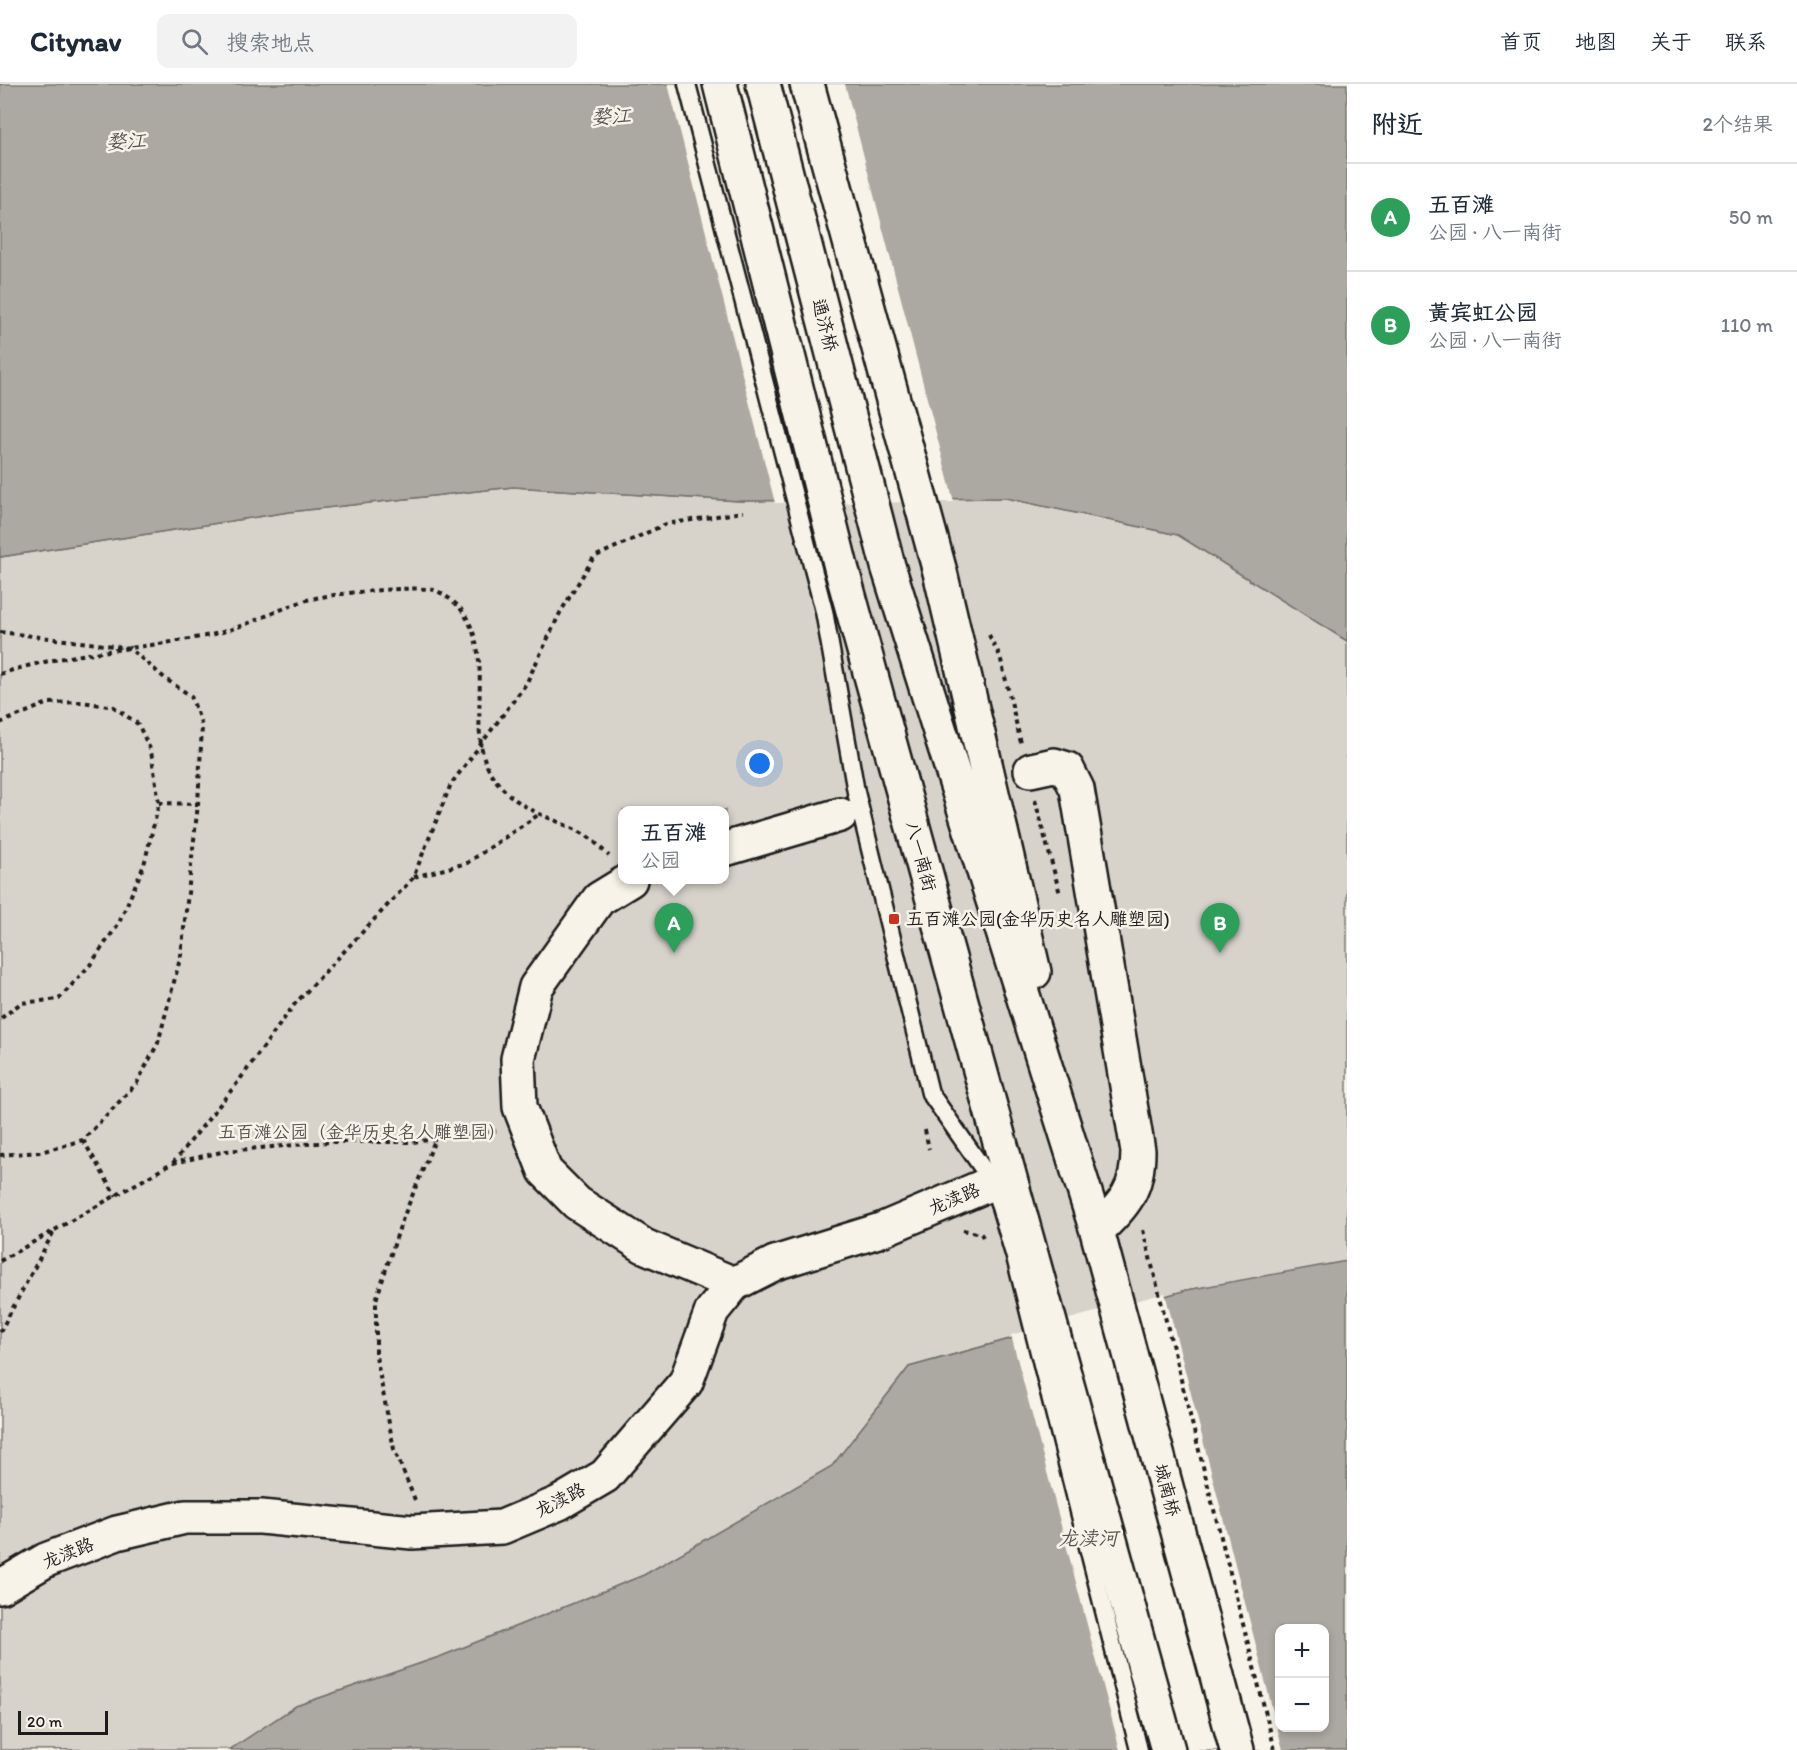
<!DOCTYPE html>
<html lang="zh">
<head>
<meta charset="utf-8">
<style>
  body { margin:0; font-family:Itim,"LXGW WenKai TC",sans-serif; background:#f2f2f3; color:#1f2937 }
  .controls { position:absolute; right:18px; bottom:18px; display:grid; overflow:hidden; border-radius:12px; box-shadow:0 3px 9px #0003 }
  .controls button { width:54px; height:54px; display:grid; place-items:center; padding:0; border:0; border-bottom:2px solid #e0e1e3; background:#fff; color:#1f2937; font:30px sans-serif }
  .scale { position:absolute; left:18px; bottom:15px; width:90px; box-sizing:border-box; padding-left:6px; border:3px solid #1c1c1c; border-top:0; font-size:16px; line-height:21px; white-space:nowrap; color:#1c1c1c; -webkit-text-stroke:4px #f7f3e8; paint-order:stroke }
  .you { position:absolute; left:760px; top:680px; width:21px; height:21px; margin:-15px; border:4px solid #fff; border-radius:50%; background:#1a73e8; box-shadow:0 0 0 9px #1a73e833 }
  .badge { display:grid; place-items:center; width:39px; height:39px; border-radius:50%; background:#d93025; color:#fff; font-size:20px; font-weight:700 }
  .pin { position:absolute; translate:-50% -50px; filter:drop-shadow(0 2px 3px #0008) }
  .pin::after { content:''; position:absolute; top:32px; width:21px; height:18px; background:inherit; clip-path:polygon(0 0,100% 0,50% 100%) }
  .popup { position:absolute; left:618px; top:722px; width:111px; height:78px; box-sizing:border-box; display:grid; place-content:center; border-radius:12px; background:#fff; filter:drop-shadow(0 2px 4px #0005); font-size:20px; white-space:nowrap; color:#747a83 }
  .popup b { font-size:22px; color:#1f2937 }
  .popup::after { content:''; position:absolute; left:50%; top:100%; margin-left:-12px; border:12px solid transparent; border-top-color:#fff }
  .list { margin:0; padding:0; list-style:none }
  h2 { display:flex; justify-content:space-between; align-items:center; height:78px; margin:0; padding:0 24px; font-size:26px }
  h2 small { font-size:20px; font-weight:400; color:#747a83 }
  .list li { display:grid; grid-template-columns:39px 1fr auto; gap:18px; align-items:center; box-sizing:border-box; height:108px; padding:0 24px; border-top:2px solid #e0e1e3 }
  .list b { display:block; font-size:22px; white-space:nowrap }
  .list p { margin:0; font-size:20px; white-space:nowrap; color:#747a83 }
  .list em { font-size:20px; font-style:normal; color:#747a83 }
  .icon { flex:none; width:33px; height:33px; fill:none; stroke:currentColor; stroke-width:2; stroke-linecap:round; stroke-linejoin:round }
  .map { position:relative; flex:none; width:1347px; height:1666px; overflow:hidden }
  header { display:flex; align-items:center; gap:36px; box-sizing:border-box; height:84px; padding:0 30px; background:#fff; border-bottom:2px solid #e0e1e3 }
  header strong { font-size:28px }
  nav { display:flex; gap:33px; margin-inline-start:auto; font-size:21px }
  .search { width:420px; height:54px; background:#f2f2f3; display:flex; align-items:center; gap:15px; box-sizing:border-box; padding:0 21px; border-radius:12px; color:#747a83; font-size:22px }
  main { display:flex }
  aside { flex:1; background:#fff }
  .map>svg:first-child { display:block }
  .green { fill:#d7d3cb; stroke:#7a7874; stroke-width:1.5; fill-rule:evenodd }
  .water { fill:#aca9a2; stroke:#72716c; stroke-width:1.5; fill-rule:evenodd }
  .pier { fill:#f7f3e8 }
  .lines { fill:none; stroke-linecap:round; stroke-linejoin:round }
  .secondary-tunnel { stroke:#d6d3c9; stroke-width:33; stroke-dasharray:33 16; stroke-linecap:butt }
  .lane-casing { stroke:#1c1c1c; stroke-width:21 }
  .secondary-casing { stroke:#1c1c1c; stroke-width:38 }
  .path { stroke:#1c1c1c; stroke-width:4; stroke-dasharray:4.5 4.5; stroke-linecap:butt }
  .lane { stroke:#f7f3e8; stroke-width:16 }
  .secondary { stroke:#f7f3e8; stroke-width:33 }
  .poi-dot { fill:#c8321e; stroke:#f7f3e8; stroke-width:2 }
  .labels { text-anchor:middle; stroke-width:5; stroke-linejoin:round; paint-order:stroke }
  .street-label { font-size:18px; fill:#1c1c1c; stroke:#f7f3e8 }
  .poi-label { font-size:18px; fill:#1c1c1c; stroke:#f7f3e8; text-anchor:start }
  .park-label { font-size:18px; fill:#545351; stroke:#f7f3e8 }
  .water-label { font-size:20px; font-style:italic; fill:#565452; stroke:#f7f3e8 }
</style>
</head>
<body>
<header>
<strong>Citynav</strong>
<div class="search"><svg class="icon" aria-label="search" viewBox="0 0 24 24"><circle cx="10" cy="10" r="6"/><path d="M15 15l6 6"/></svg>搜索地点</div>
<nav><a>首页</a><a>地图</a><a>关于</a><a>联系</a></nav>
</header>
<main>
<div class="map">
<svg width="1347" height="1666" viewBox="0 0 1347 1666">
  <rect width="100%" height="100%" fill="#f7f3e8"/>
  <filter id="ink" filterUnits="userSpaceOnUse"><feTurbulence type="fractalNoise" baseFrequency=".0167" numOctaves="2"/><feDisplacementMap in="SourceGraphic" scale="12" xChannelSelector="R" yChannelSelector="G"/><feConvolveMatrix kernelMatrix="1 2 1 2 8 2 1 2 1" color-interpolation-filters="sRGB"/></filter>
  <g filter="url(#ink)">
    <path class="green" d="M 513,403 L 740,417 L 1006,414 L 1178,451 L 1347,557 L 1347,1180 L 1187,1206 L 909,1283 L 832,1382 L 644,1491 L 442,1572 L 296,1622 L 233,1665 L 0,1666 L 0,473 L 289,428 ZM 623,726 L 725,726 L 725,796 L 623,796 Z"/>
    <path class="water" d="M 0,0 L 1347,0 L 1347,557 L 1178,451 L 1006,414 L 740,417 L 513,403 L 289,428 L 0,473 Z
      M 1347,1177 L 1347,1666 L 229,1666 L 296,1622 L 442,1572 L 644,1491 L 832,1382 L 909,1283 L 1187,1206 ZM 1280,1544 L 1324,1544 L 1324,1644 L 1280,1644 Z"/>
    <path class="pier" d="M 668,0 L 845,0 L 954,418 L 775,419 Z
      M 1165,1209 L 1283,1666 L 1120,1666 L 1011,1251 Z"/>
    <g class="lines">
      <path class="secondary-tunnel" d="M 840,731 L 1031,686"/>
      <defs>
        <path id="lane" d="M 687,0 L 824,527 L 856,708 L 930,1009 L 993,1099 L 1016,1177 L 1139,1666"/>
        <path id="secondary" d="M 720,0 L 841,483 L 1168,1666
          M 763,0 L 888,482 L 1097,1147 L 1237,1666
          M 807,0 L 940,488 L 1034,888
          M 1031,686 L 1054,681 L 1067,685 L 1077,705 L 1138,1067 C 1138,1107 1124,1120 1097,1147
          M 725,765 L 840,731
          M 630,796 L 599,815 L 536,903 L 518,975 L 520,1023 L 545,1087 L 577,1119 L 644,1162 L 734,1200
          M 0,1503 L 46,1476 L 117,1449 L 185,1433 L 261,1433 L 412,1448 L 502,1443 L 559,1419 L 605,1392 L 686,1298 L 712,1227 L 734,1200 L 775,1179 L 881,1146 L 1008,1092"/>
      </defs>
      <use href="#lane" class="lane-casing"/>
      <use href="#secondary" class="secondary-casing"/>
      <path class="path" d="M 0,548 L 121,563
        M 989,551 L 1000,572 L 1021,659
        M 0,590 C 66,568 136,566 205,552 C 240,546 273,527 307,516 C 328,510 414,501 434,506 C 441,508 455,518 460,524 C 500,575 461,649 494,694 C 520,729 550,731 585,751 C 594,756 601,765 609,772
        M 0,639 L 48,619 L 82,618 L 114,623 L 138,640 L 151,667 L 159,719 L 144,781 L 119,839 L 90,881 L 59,915 L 21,919 L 0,935
        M 1035,716 L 1060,810
        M 159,719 L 198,720
        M 414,793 L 467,779 L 538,731
        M 925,1046 L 929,1065
        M 83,1056 L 116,1112
        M 0,1071 L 41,1068 L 83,1056 L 137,999 L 158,959 L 181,871 L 198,720 L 202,642 L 191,612 L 167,596 L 128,563
        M 173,1079 L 238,998 L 294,921 L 413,794 L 451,700 L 526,600 L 560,529 L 594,473 L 666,440 L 743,428
        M 963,1146 L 981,1150 L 983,1153
        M 1143,1146 L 1275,1666
        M 0,1177 L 173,1079 L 226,1067 L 329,1058 L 413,1058 L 496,1047
        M 0,1248 L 54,1147
        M 415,1416 L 394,1365 L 376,1272 L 376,1216 L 401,1139 L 435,1056"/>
      <use href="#lane" class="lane"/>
      <use href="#secondary" class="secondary"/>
    </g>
  </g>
  <rect class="poi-dot" x="888" y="829" width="12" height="12" rx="3"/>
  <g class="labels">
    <g class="street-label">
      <text transform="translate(825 241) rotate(75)" y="6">通济桥</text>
      <text transform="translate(921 772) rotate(75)" y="6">八一南街</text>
      <text transform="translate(954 1115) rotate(-23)" y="6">龙渎路</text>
      <text transform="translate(1167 1406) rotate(75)" y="6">城南桥</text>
      <text transform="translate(560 1416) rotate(-27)" y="6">龙渎路</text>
      <text transform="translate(68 1469) rotate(-22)" y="6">龙渎路</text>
    </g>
    <g class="poi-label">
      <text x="906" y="841">五百滩公园(金华历史名人雕塑园)</text>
    </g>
    <g class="park-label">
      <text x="362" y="1054">五百滩公园（金华历史名人雕塑园）</text>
    </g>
    <g class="water-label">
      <text transform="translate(611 32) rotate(-3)" y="7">婺江</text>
      <text transform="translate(126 57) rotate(-3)" y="7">婺江</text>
      <text x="1088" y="1461">龙渎河</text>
    </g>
  </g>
</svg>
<div class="controls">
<button>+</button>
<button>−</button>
</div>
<div class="scale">20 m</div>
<div class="you"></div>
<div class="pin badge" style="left:674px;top:869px;background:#2e9e5b">A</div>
<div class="popup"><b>五百滩</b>公园</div>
<div class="pin badge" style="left:1220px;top:869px;background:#2e9e5b">B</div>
</div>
<aside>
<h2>附近<small>2个结果</small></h2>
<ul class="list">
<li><span class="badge" style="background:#2e9e5b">A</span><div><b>五百滩</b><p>公园 · 八一南街</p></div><em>50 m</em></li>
<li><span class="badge" style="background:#2e9e5b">B</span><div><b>黄宾虹公园</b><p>公园 · 八一南街</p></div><em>110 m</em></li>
</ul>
</aside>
</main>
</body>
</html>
